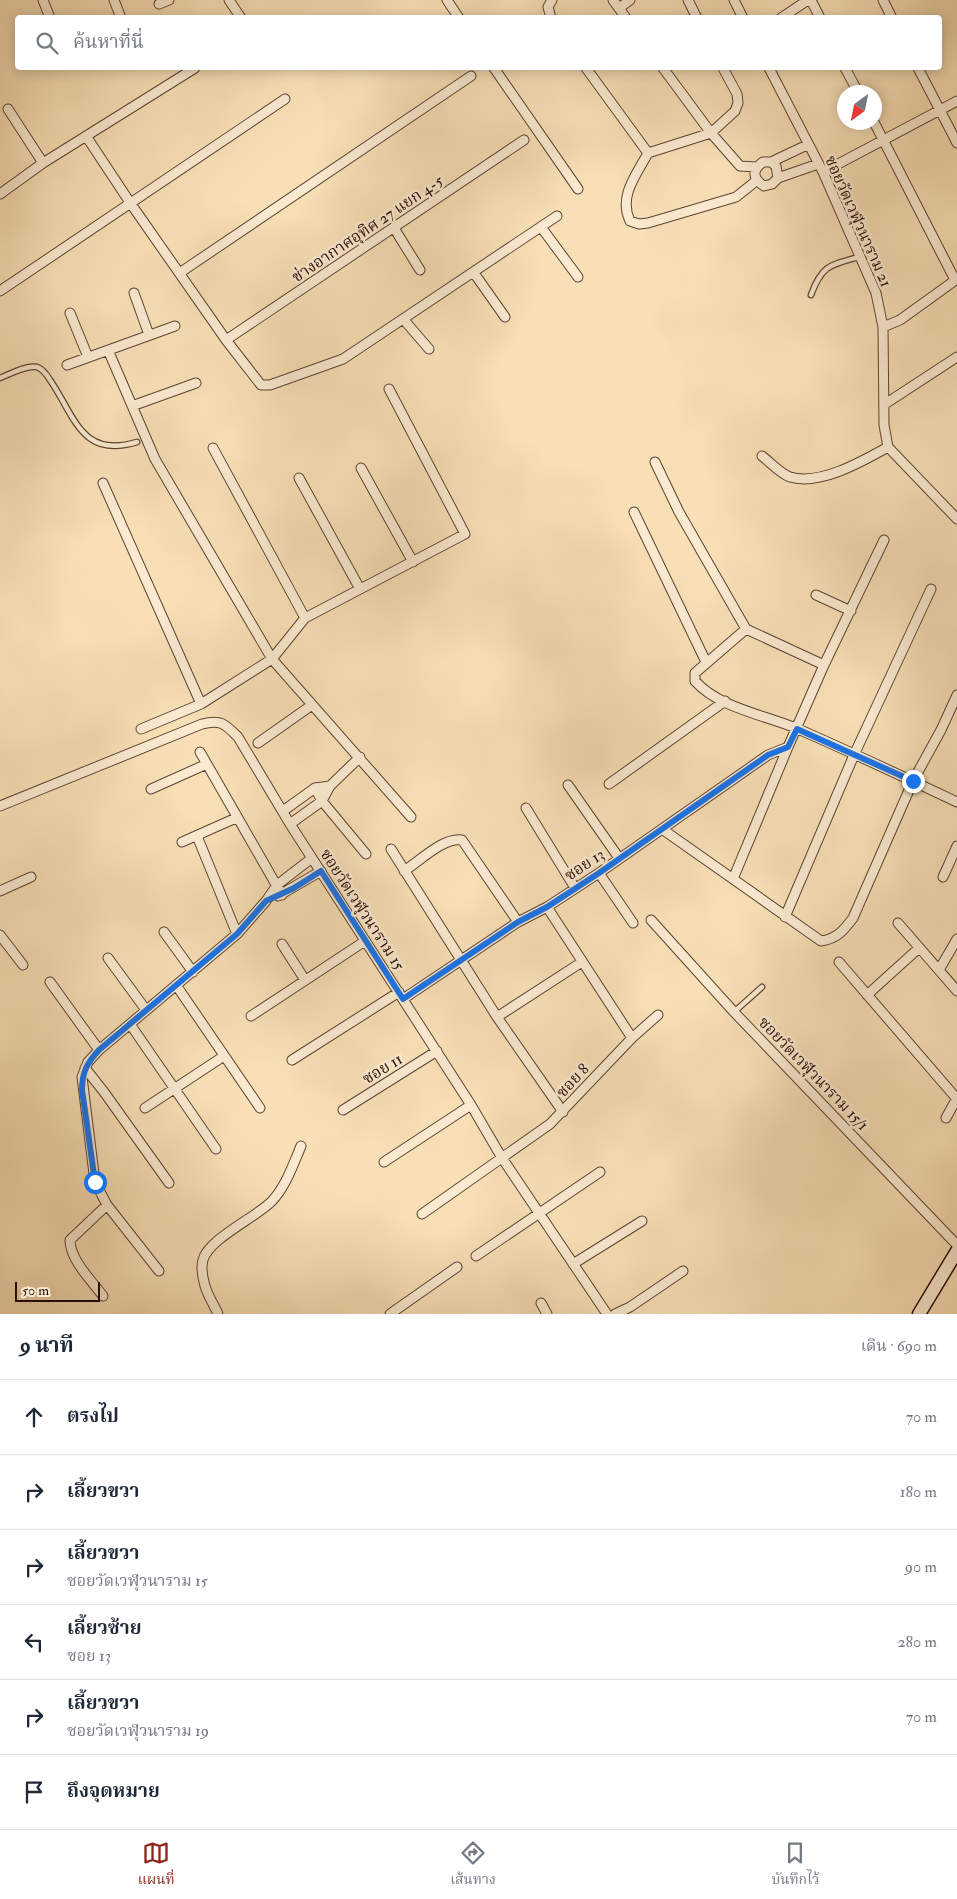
<!DOCTYPE html>
<html lang="th">
<head>
<meta charset="utf-8">
<style>
  body { margin:0; font-family:"IM FELL Double Pica","Noto Serif Thai",serif; background:#f2f2f3; color:#1f2937 }
  .compass { position:absolute; left:837px; top:85px; width:45px; height:45px; border-radius:50%; background:#fff; box-shadow:0 2px 12px #0003; rotate:213deg }
  .scale { position:absolute; left:15px; bottom:12px; width:85px; box-sizing:border-box; padding-left:5px; border:2px solid #290f06; border-top:0; font-size:14px; line-height:18px; white-space:nowrap; color:#290f06; -webkit-text-stroke:4px #faead0; paint-order:stroke }
  .stop { position:absolute; width:15px; height:15px; margin:-11px; border:4px solid #1a73e8; border-radius:50%; background:#fff }
  .stop.end { background:#1a73e8; border-color:#fff; box-shadow:0 1px 5px #0008 }
  .list { margin:0; padding:0; list-style:none }
  h2 { display:flex; justify-content:space-between; align-items:center; height:65px; margin:0; padding:0 20px; font-size:21px }
  h2 small { font-size:16px; font-weight:400; color:#747a83 }
  .list li { display:grid; grid-template-columns:32px 1fr auto; gap:15px; align-items:center; box-sizing:border-box; height:75px; padding:0 20px; border-top:1px solid #e0e1e3 }
  .list b { display:block; font-size:19px; white-space:nowrap }
  .list p { margin:0; font-size:16px; white-space:nowrap; color:#747a83 }
  .list em { font-size:16px; font-style:normal; color:#747a83 }
  .icon { flex:none; width:28px; height:28px; fill:none; stroke:currentColor; stroke-width:2; stroke-linecap:round; stroke-linejoin:round }
  .map { position:relative; flex:none; width:957px; height:1314px; overflow:hidden }
  .search { position:absolute; background:#fff; box-shadow:0 2px 12px #0003; left:15px; right:15px; top:15px; height:55px; display:flex; align-items:center; gap:12px; box-sizing:border-box; padding:0 18px; border-radius:5px; color:#747a83; font-size:19px }
  .sheet { height:515px; background:#fff }
  nav { display:flex; justify-content:space-around; align-items:center; box-sizing:border-box; height:70px; border-top:1px solid #e0e1e3; background:#fff; font-size:14px; color:#747a83 }
  nav a { display:grid; justify-items:center; gap:2px }
  nav .on { color:#8f2418 }
  .map>svg:first-child { display:block }
  .lines { fill:none; stroke-linecap:round; stroke-linejoin:round }
  .lane-casing { stroke:#5d4332; stroke-width:7 }
  .street-casing { stroke:#5d4332; stroke-width:11 }
  .secondary-casing { stroke:#290f06; stroke-width:15 }
  .lane { stroke:#faead0; stroke-width:4.5 }
  .street { stroke:#faead0; stroke-width:9 }
  .secondary { stroke:#faead0; stroke-width:12 }
  .route { stroke:#1a73e8; stroke-width:6 }
  .labels { text-anchor:middle; stroke-width:5; stroke-linejoin:round; paint-order:stroke }
  .street-label { font-size:16px; fill:#290f06; stroke:#faead0 }
</style>
</head>
<body>
<div class="map">
<svg width="957" height="1314" viewBox="0 0 957 1314">
  <rect width="100%" height="100%" fill="#f8dfb6"/>
  <filter id="stains"><feTurbulence type="fractalNoise" baseFrequency=".004" numOctaves="4"/><feColorMatrix values="0 0 0 0 .2 0 0 0 0 .09 0 0 0 0 .02 0 0 0 .5 -.17"/></filter>
  <radialGradient id="worn" r=".72"><stop offset=".6" stop-color="#630" stop-opacity="0"/><stop offset="1" stop-color="#630" stop-opacity=".3"/></radialGradient>
  <g class="lines">
    <defs>
      <path id="lane" d="M 811,295 C 822,265 830,265 859,257
        M 0,378 C 10,374 26,365 37,367 C 43,369 47,375 50,380 C 75,416 81,459 137,442
        M 734,1012 L 762,987"/>
      <path id="street" d="M 43,0 L 50,18
        M 114,0 L 121,18
        M 229,0 L 241,18
        M 447,0 L 459,18
        M 613,0 L 626,18
        M 688,0 L 697,18
        M 734,0 L 743,18
        M 811,0 L 820,18
        M 883,0 L 892,18
        M 159,4 L 169,0
        M 619,8 L 630,0
        M 551,18 L 548,7 L 552,0
        M 781,18 L 808,0
        M 494,68 L 578,189
        M 586,68 L 648,153
        M 663,68 L 711,133 L 740,166 L 756,167
        M 723,68 L 737,94 L 738,103 L 735,111 L 711,133 L 648,153 C 637,174 618,196 630,221 L 639,224 L 648,223 L 736,197 L 756,181
        M 769,68 L 823,172 L 876,293 L 883,327 L 884,425 L 888,447 L 957,519
        M 845,68 L 858,92
        M 918,68 L 957,143
        M 8,109 L 43,163
        M 874,122 L 955,280
        M 86,136 L 131,204 L 226,340 L 261,385 L 270,385 L 343,359 L 557,216
        M 771,162 L 776,166 L 778,178 L 772,184 L 764,186 C 752,178 752,170 763,162 L 771,162 L 807,145
        M 823,172 L 957,101
        M 778,178 L 818,164
        M 0,194 L 43,163 L 195,68
        M 541,227 L 578,277
        M 394,228 L 420,270
        M 181,272 L 471,76
        M 474,273 L 505,317
        M 0,291 L 285,99
        M 134,293 L 149,335
        M 70,313 L 88,357
        M 404,320 L 429,349
        M 883,327 L 900,320 L 957,279
        M 226,340 L 524,140
        M 108,350 L 155,459 L 272,659 L 411,817
        M 67,365 L 175,326
        M 885,404 L 957,357
        M 132,406 L 196,383
        M 762,456 C 770,462 781,474 790,477 C 820,486 863,461 888,447
        M 655,462 L 679,512 L 746,629 L 824,665
        M 361,468 L 413,562
        M 299,478 L 360,589
        M 103,483 L 201,704
        M 634,512 L 706,662
        M 816,595 L 851,611
        M 305,618 L 465,534 L 389,389
        M 746,629 L 695,673 L 695,681 C 719,708 765,715 798,729 C 851,752 904,777 957,802
        M 141,729 L 201,704 L 272,659 L 305,618 L 213,448
        M 258,743 L 312,705
        M 200,752 L 282,895
        M 609,784 L 725,701
        M 568,785 L 619,858
        M 315,788 L 322,801 L 366,854
        M 151,789 L 207,764
        M 0,806 L 202,724 C 221,719 225,724 238,737 L 290,824 L 471,1105 L 502,1158 L 607,1314
        M 526,808 L 575,888
        M 283,811 L 315,788 L 330,786
        M 290,824 L 322,801 L 330,786 L 360,757
        M 662,829 L 821,941 C 837,939 844,930 853,918 L 913,781 L 941,730 L 957,695
        M 197,836 L 237,934
        M 182,842 L 236,818
        M 391,849 L 497,1017 L 563,1112
        M 404,871 C 420,861 443,837 462,840 L 518,922
        M 599,873 L 633,923
        M 943,877 L 957,846
        M 733,879 L 788,747
        M 0,891 L 31,877
        M 278,896 L 321,871
        M 547,907 L 632,1038
        M 785,917 L 854,755 L 931,589
        M 651,920 L 734,1012 L 957,1245
        M 898,923 L 957,991
        M 164,932 L 193,972
        M 0,935 L 23,965
        M 282,944 L 305,980
        M 108,958 L 146,1010
        M 839,962 L 957,1099
        M 939,970 L 957,939
        M 50,982 L 99,1050
        M 176,985 L 260,1108
        M 867,995 L 919,948
        M 403,999 L 518,922 L 547,907 L 599,873 L 768,755 L 788,747 L 824,665 L 884,540
        M 251,1016 L 365,941
        M 497,1017 L 582,962
        M 130,1024 L 216,1149
        M 292,1060 L 399,992
        M 85,1068 L 104,1092 L 169,1183
        M 145,1108 L 224,1056
        M 343,1110 L 437,1051
        M 946,1118 L 957,1098
        M 384,1162 L 471,1105
        M 422,1214 L 550,1124 L 632,1038 L 658,1015
        M 476,1256 L 600,1172
        M 573,1264 L 642,1221
        M 159,1271 L 107,1205 L 95,1182 L 82,1077 L 88,1062 L 99,1050 L 237,934 L 266,901 L 277,885 L 312,858
        M 103,1296 C 92,1281 70,1260 70,1240 L 107,1205
        M 541,1303 L 547,1314
        M 218,1314 C 214,1305 208,1296 205,1286 C 203,1279 201,1267 203,1260 C 208,1239 257,1217 272,1201 C 286,1186 293,1165 301,1146
        M 390,1314 L 457,1267
        M 615,1314 L 630,1307 L 683,1271"/>
      <path id="secondary" d="M 919,1314 L 957,1251"/>
    </defs>
    <use href="#lane" class="lane-casing"/>
    <use href="#street" class="street-casing"/>
    <use href="#secondary" class="secondary-casing"/>
    <use href="#lane" class="lane"/>
    <use href="#street" class="street"/>
    <use href="#secondary" class="secondary"/>
  </g>
  <g class="lines">
    <path class="route" d="M 95,1182 L 82,1090 C 82,1072 87,1063 99,1050 L 237,934 L 266,901 L 294,888 L 321,871 L 403,999 L 518,922 L 547,907 L 599,873 L 768,755 L 788,747 L 797,729 L 913,781"/>
  </g>
  <g class="labels">
    <g class="street-label">
      <text transform="translate(859 221) rotate(66)" y="6">ซอยวัดเวฬุวนาราม 21</text>
      <text transform="translate(367 228) rotate(-34)" y="6">ช่างอากาศอุทิศ 27 แยก 4-5</text>
      <text transform="translate(584 864) rotate(-34)" y="6">ซอย 13</text>
      <text transform="translate(363 909) rotate(57)" y="6">ซอยวัดเวฬุวนาราม 15</text>
      <text transform="translate(382 1068) rotate(-32)" y="6">ซอย 11</text>
      <text transform="translate(814 1073) rotate(46)" y="6">ซอยวัดเวฬุวนาราม 15/1</text>
      <text transform="translate(572 1080) rotate(-47)" y="6">ซอย 8</text>
    </g>
  </g>
  <rect width="100%" height="100%" filter="url(#stains)"/>
  <rect width="100%" height="100%" fill="url(#worn)"/>
</svg>
<svg class="compass" viewBox="-18 -18 36 36"><path d="M0-13l5 13h-10z" fill="#e53935"/><path d="M0 13l5-13h-10z" fill="#747a83"/></svg>
<div class="scale">50 m</div>
<div class="stop" style="left:95px;top:1182px"></div>
<div class="stop end" style="left:913px;top:781px"></div>
<div class="search"><svg class="icon" aria-label="search" viewBox="0 0 24 24"><circle cx="10" cy="10" r="6"/><path d="M15 15l6 6"/></svg>ค้นหาที่นี่</div>
</div>
<section class="sheet">
<h2>9 นาที<small>เดิน · 690 m</small></h2>
<ul class="list">
<li><svg class="icon" aria-label="ahead" viewBox="0 0 24 24"><path d="M12 20V5M6 11l6-6 6 6"/></svg><div><b>ตรงไป</b></div><em>70 m</em></li>
<li><svg class="icon" aria-label="right" viewBox="0 0 24 24"><path d="M7 20v-9h11M14 6l5 5-5 5"/></svg><div><b>เลี้ยวขวา</b></div><em>180 m</em></li>
<li><svg class="icon" aria-label="right" viewBox="0 0 24 24"><path d="M7 20v-9h11M14 6l5 5-5 5"/></svg><div><b>เลี้ยวขวา</b><p>ซอยวัดเวฬุวนาราม 15</p></div><em>90 m</em></li>
<li><svg class="icon" aria-label="left" viewBox="0 0 24 24"><path d="M17 20v-9H6M10 6l-5 5 5 5"/></svg><div><b>เลี้ยวซ้าย</b><p>ซอย 13</p></div><em>280 m</em></li>
<li><svg class="icon" aria-label="right" viewBox="0 0 24 24"><path d="M7 20v-9h11M14 6l5 5-5 5"/></svg><div><b>เลี้ยวขวา</b><p>ซอยวัดเวฬุวนาราม 19</p></div><em>70 m</em></li>
<li><svg class="icon" aria-label="arrive" viewBox="0 0 24 24"><path d="M6 21V4h12l-3 4 3 4H6"/></svg><div><b>ถึงจุดหมาย</b></div></li>
</ul>
</section>
<nav>
<a class="on"><svg class="icon" aria-label="map" viewBox="0 0 24 24"><path d="M3 6l6-2 6 2 6-2v14l-6 2-6-2-6 2zM9 4v14M15 6v14"/></svg>แผนที่</a>
<a><svg class="icon" aria-label="directions" viewBox="0 0 24 24"><path d="M12 3l9 9-9 9-9-9zM9 14v-3h6M13 9l2 2-2 2"/></svg>เส้นทาง</a>
<a><svg class="icon" aria-label="saved" viewBox="0 0 24 24"><path d="M7 4h10v16l-5-4-5 4z"/></svg>บันทึกไว้</a>
</nav>
</body>
</html>
